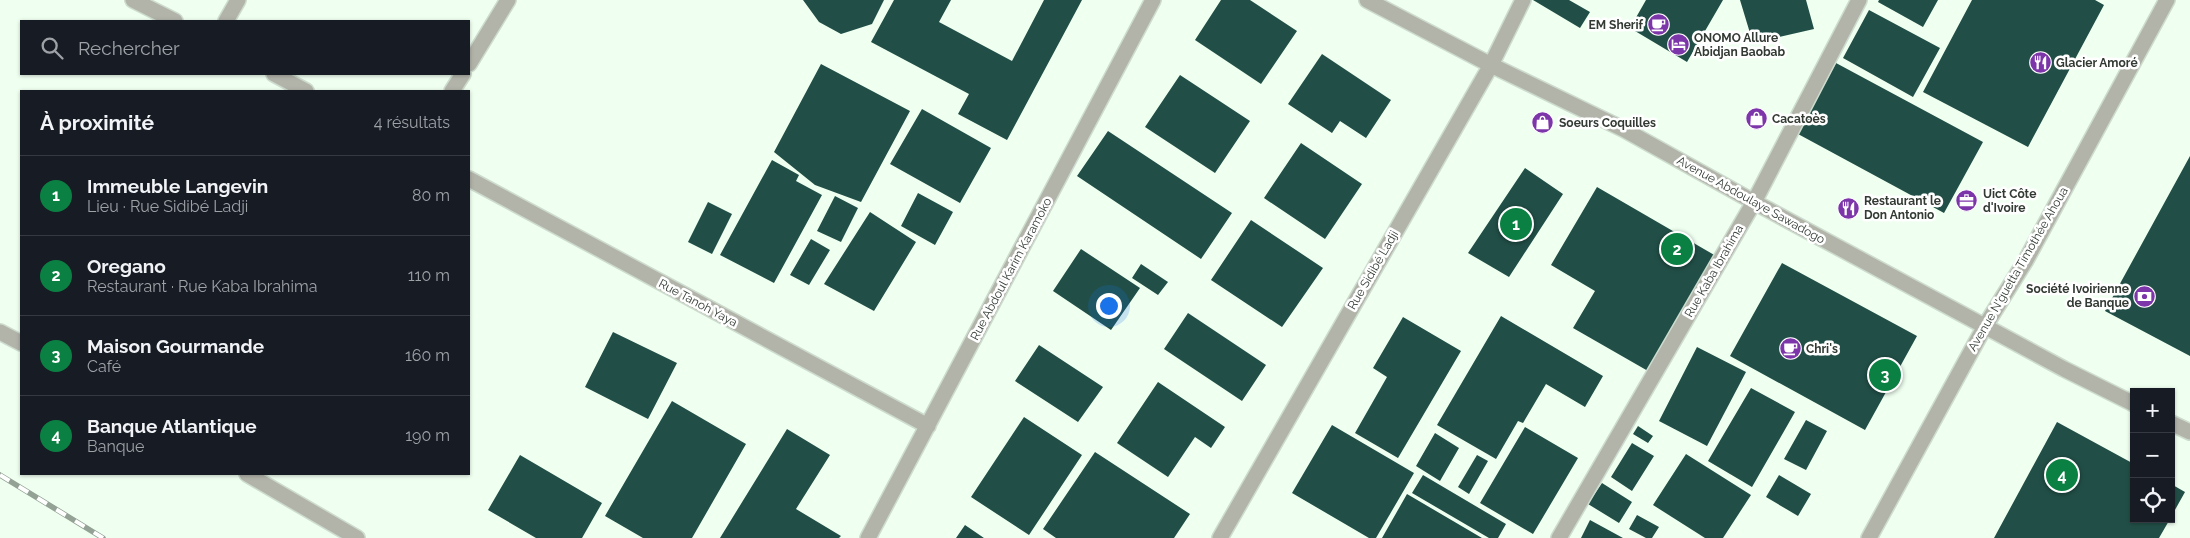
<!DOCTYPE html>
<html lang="fr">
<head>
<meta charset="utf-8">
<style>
  body { margin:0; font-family:Raleway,sans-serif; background:#20242c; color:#f1f3f6 }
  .controls { position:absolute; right:15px; bottom:15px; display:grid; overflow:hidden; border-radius:0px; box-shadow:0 1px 4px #0004 }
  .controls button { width:45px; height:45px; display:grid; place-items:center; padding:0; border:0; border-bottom:1px solid #363941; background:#171b24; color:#f1f3f6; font:25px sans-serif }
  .you { position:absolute; left:1108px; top:305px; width:18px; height:18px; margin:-12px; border:4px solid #fff; border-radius:50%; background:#1a73e8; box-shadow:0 0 0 8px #1a73e833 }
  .badge { display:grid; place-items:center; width:32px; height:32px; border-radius:50%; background:#0b8043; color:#fff; font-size:16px; font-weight:700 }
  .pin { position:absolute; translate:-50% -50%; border:2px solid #fff; box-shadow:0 1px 5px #0006 }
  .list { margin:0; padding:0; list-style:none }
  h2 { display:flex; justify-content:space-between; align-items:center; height:65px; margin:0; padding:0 20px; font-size:21px }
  h2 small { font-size:16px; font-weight:400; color:#9ea1a6 }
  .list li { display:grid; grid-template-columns:32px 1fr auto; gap:15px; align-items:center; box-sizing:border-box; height:80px; padding:0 20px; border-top:1px solid #363941 }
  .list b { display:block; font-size:19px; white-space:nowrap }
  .list p { margin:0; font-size:16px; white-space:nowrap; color:#9ea1a6 }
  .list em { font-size:16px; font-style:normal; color:#9ea1a6 }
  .icon { flex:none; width:28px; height:28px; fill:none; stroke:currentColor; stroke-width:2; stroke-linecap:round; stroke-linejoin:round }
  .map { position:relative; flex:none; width:2190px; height:538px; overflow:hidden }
  .search { position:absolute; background:#171b24; box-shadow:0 1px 4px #0004; left:20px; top:20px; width:450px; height:55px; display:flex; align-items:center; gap:12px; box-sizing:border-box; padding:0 18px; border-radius:0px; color:#9ea1a6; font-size:19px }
  .panel { position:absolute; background:#171b24; box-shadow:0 1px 4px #0004; left:20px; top:90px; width:450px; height:385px; border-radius:0px }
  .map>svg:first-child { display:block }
  .building { fill:#214f47 }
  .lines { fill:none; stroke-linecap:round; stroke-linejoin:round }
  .minor-casing { stroke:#cddcce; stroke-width:18 }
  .minor { stroke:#b2b4aa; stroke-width:15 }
  .rail-casing { stroke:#94a195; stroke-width:5.5 }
  .rail { stroke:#fff; stroke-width:4; stroke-dasharray:11; stroke-linecap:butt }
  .labels { text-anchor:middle; stroke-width:5; stroke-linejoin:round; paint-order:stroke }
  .poi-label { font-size:12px; font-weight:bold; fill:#323a33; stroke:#fff; text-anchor:start }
  .street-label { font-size:12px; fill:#323a33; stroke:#fff }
</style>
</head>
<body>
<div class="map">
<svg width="2190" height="538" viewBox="0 0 2190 538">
  <rect width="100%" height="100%" fill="#effff0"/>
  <path class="building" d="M 803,0 L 884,0 L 872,24 L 841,34 L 819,22 Z
    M 894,0 L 951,0 L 939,22 L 1012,61 L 1044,0 L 1082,0 L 1007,140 L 958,114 L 969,94 L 871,42 Z
    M 1221,0 L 1250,0 L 1297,31 L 1261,84 L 1195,40 Z
    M 1533,0 L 1569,0 L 1590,12 L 1580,28 Z
    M 1646,0 L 1723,0 L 1687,62 L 1630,28 Z
    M 1740,0 L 1806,0 L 1814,29 L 1753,43 Z
    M 1879,0 L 1938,0 L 1923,27 L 1878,2 Z
    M 1972,0 L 2095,0 L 2104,5 L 2028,147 L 1923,92 Z
    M 1869,10 L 1940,48 L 1913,97 L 1843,58 Z
    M 1322,54 L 1391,100 L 1366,138 L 1340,121 L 1332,133 L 1288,104 Z
    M 1836,63 L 1983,142 L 1944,213 L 1798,134 Z
    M 821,64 L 910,111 L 861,202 L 815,185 L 774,152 Z
    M 1180,75 L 1250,121 L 1215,173 L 1145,127 Z
    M 922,109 L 991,148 L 960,203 L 890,164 Z
    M 1108,131 L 1232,213 L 1201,259 L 1077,176 Z
    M 1301,143 L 1362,184 L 1325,239 L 1264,198 Z
    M 2190,156 L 2190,356 L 2105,311 Z
    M 772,160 L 799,175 L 796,181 L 822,195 L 774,283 L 720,255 Z
    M 1525,168 L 1563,194 L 1509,277 L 1468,253 Z
    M 1597,187 L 1716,256 L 1648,371 L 1573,328 L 1595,291 L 1551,265 Z
    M 918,193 L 953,212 L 935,245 L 901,226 Z
    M 835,196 L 858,208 L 841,242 L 817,231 Z
    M 708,202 L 732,214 L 712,254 L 688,242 Z
    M 870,212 L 916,242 L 874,311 L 824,284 Z
    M 1251,220 L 1323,268 L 1282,327 L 1211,280 Z
    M 811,239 L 830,250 L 809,285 L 790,275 Z
    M 1081,249 L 1140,288 L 1111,330 L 1053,291 Z
    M 1782,263 L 1917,336 L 1865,430 L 1730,356 Z
    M 1141,264 L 1168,282 L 1158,295 L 1132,278 Z
    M 1188,313 L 1266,365 L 1242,401 L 1164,349 Z
    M 1501,316 L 1603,376 L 1585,407 L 1546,384 L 1523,423 L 1518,421 L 1496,459 L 1437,425 Z
    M 1403,317 L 1461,351 L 1398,458 L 1355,433 L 1387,377 L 1373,368 Z
    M 613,332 L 677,363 L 648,419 L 585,387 Z
    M 1039,345 L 1103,387 L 1078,422 L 1015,381 Z
    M 1697,347 L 1746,372 L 1707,446 L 1659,421 Z
    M 1158,382 L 1225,427 L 1211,448 L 1195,437 L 1168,477 L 1117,443 Z
    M 1751,388 L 1795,412 L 1752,487 L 1708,461 Z
    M 672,401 L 746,444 L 692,538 L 643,538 L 605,516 Z
    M 1024,417 L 1082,455 L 1029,535 L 971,497 Z
    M 1806,420 L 1827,431 L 1806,470 L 1784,459 Z
    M 2057,422 L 2134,464 L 2134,519 L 2170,519 L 2159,538 L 1994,538 Z
    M 1332,425 L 1414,473 L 1376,538 L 1369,538 L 1292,493 Z
    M 1638,426 L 1653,436 L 1648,443 L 1633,434 Z
    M 1525,427 L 1578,458 L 1533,534 L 1480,503 Z
    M 787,429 L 830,455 L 796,509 L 841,536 L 839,538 L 720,538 Z
    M 1435,433 L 1459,448 L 1440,481 L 1416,466 Z
    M 1632,443 L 1654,456 L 1632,491 L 1611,477 Z
    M 1095,452 L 1190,514 L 1174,538 L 1056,538 L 1043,529 Z
    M 1686,454 L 1751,495 L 1723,538 L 1705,538 L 1653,505 Z
    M 520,455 L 602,503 L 582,538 L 536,538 L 488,510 Z
    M 1477,455 L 1488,461 L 1469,494 L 1458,487 Z
    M 1423,475 L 1506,524 L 1498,538 L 1489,538 L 1412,493 Z
    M 1779,475 L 1811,494 L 1798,516 L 1766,497 Z
    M 1602,483 L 1632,502 L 1619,523 L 1588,504 Z
    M 2171,484 L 2185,492 L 2171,517 Z
    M 1407,494 L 1482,538 L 1382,538 Z
    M 1637,515 L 1659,527 L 1652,538 L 1646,538 L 1629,529 Z
    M 1590,520 L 1623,538 L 1581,538 Z
    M 965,525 L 984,538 L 956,538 Z"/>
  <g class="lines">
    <defs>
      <path id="minor" d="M 133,0 L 175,21
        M 1367,0 L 1491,65 L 1623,129 L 1754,202 L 2064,369 L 2134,404
        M 226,21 L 238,0
        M 469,64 L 508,0
        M 274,74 L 306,91
        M 452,91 L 463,74
        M 469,179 L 928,426
        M 0,332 L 21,343
        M 2171,423 L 2190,432
        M 247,474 L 357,538
        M 868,538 L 1153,0
        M 1220,538 L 1491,65 L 1523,0
        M 1559,538 L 1754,202 L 1859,0
        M 1869,538 L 1985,326 L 2026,260 L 2167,0"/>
    </defs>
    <use href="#minor" class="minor-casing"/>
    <use href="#minor" class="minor"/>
    <defs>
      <path id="rail" d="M 0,475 L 103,538"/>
    </defs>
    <use href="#rail" class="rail-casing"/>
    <use href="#rail" class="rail"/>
  </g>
  <defs>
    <symbol id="cafe-disc" viewBox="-11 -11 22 22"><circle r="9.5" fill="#7c36a9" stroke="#fff"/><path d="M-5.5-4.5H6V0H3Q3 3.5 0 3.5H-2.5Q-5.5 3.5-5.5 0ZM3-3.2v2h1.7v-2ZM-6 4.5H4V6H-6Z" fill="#fff"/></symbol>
    <symbol id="hotel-disc" viewBox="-11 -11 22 22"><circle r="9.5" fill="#7c36a9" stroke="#fff"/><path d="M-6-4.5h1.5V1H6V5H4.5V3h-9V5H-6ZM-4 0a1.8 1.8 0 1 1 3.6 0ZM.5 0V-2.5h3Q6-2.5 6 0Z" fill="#fff"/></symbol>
    <symbol id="restaurant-disc" viewBox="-11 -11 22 22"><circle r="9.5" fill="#7c36a9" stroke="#fff"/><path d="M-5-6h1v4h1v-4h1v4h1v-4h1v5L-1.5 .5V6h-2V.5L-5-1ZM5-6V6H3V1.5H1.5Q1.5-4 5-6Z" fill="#fff"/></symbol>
    <symbol id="shop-disc" viewBox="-11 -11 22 22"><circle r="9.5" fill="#7c36a9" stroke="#fff"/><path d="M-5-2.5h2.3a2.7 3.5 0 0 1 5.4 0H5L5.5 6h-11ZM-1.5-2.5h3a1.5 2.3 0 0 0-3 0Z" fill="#fff"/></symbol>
    <symbol id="office-disc" viewBox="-11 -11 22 22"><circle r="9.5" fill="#7c36a9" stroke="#fff"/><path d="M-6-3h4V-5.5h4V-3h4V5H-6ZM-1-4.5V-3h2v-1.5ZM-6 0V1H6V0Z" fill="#fff"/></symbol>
    <symbol id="bank-disc" viewBox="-11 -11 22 22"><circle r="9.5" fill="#7c36a9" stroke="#fff"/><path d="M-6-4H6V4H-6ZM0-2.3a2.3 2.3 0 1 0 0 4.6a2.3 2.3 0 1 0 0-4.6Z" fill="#fff"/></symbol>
  </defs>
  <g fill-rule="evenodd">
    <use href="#cafe-disc" x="1646" y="12" width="25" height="25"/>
    <use href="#hotel-disc" x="1666" y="32" width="25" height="25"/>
    <use href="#restaurant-disc" x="2028" y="50" width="25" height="25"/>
    <use href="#shop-disc" x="1744" y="106" width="25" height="25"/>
    <use href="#shop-disc" x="1530" y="110" width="25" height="25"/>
    <use href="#office-disc" x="1954" y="188" width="25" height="25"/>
    <use href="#restaurant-disc" x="1836" y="196" width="25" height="25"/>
    <use href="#bank-disc" x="2132" y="284" width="25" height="25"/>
    <use href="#cafe-disc" x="1778" y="336" width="25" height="25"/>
  </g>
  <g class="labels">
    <g class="poi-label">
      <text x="1643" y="29" text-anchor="end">EM Sherif</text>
      <text x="1694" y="42">ONOMO Allure<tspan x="1694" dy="14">Abidjan Baobab</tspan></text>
      <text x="2056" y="67">Glacier Amoré</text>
      <text x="1772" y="123">Cacatoès</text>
      <text x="1559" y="127">Soeurs Coquilles</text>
      <text x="1983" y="198">Uict Côte<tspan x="1983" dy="14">d'Ivoire</tspan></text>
      <text x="1864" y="205">Restaurant le<tspan x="1864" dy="14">Don Antonio</tspan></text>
      <text x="2129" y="293" text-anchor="end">Société Ivoirienne<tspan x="2129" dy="14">de Banque</tspan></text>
      <text x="1806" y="353">Chri's</text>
    </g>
    <g class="street-label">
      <text transform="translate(1751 200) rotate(29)" y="4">Avenue Abdoulaye Sawadogo</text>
      <text transform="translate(1011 269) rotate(-62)" y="4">Rue Abdoul Karim Karamoko</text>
      <text transform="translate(2018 269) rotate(-60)" y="4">Avenue N'guetta Timothée Ahoua</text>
      <text transform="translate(1373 270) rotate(-60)" y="4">Rue Sidibé Ladji</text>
      <text transform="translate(1714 271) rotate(-60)" y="4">Rue Kaba Ibrahima</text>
      <text transform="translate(698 303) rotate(28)" y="4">Rue Tanoh Yaya</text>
    </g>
  </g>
</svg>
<div class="controls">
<button>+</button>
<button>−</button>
<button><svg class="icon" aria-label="locate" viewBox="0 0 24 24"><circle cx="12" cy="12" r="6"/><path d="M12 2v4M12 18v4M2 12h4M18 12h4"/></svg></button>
</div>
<div class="you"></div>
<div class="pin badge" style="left:1516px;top:224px">1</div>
<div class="pin badge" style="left:1677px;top:249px">2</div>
<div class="pin badge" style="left:1885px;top:375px">3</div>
<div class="pin badge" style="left:2062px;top:475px">4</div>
<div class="search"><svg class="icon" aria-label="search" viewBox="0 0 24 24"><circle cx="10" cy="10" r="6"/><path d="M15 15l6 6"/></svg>Rechercher</div>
<section class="panel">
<h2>À proximité<small>4 résultats</small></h2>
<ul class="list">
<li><span class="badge">1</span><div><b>Immeuble Langevin</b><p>Lieu · Rue Sidibé Ladji</p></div><em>80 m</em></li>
<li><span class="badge">2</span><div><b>Oregano</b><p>Restaurant · Rue Kaba Ibrahima</p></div><em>110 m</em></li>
<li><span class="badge">3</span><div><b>Maison Gourmande</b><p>Café</p></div><em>160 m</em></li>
<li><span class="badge">4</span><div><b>Banque Atlantique</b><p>Banque</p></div><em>190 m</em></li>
</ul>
</section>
</div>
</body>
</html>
